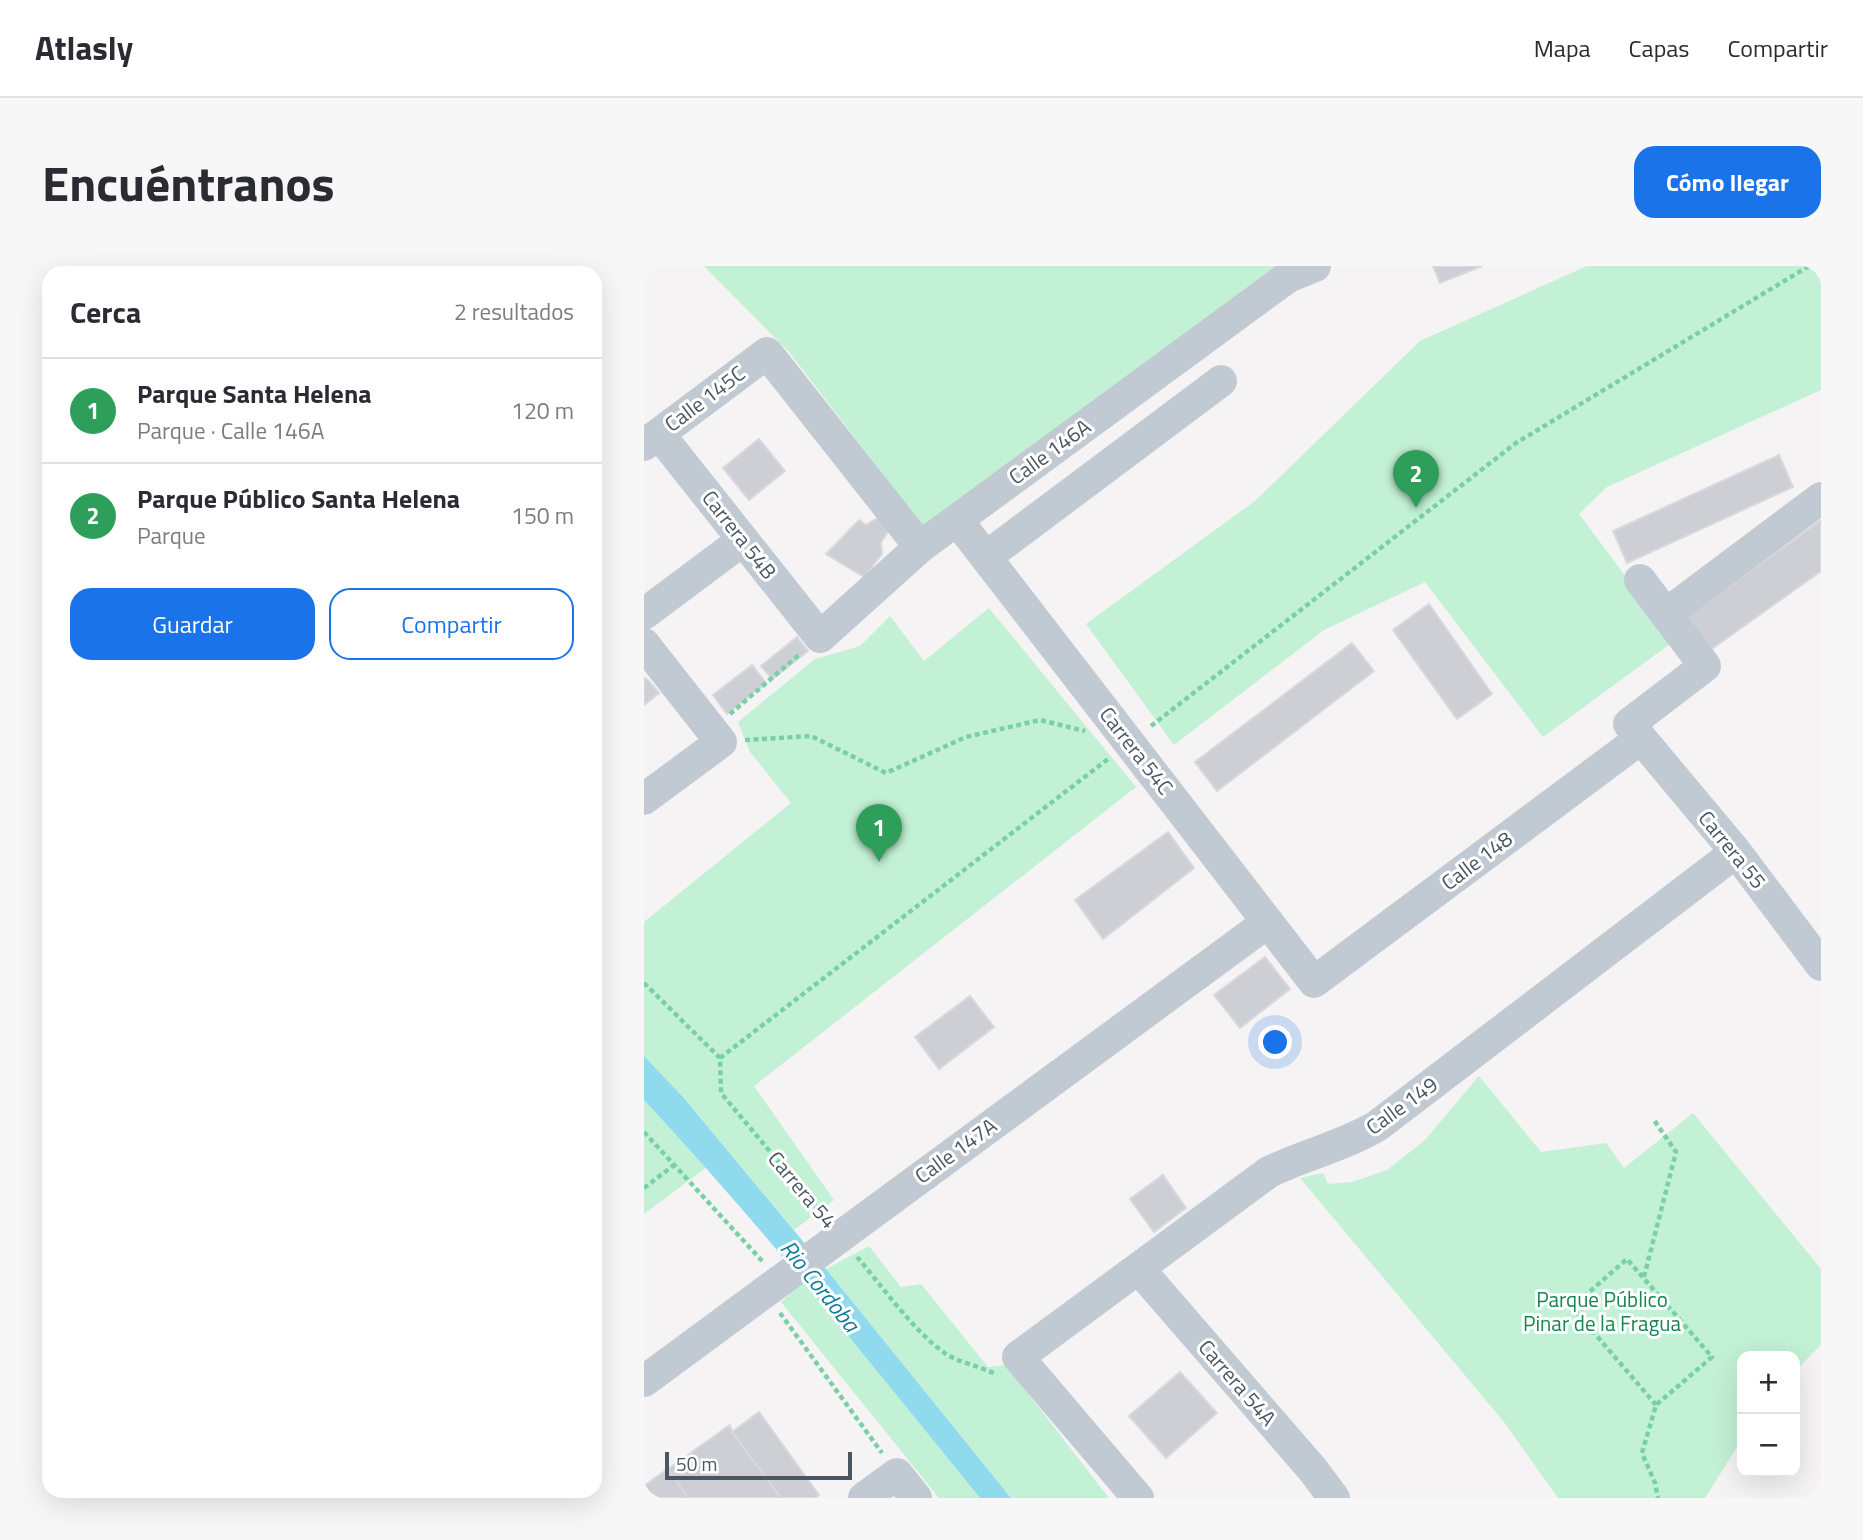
<!DOCTYPE html>
<html lang="es">
<head>
<meta charset="utf-8">
<style>
  body { margin:0; font-family:"Titillium Web",sans-serif; background:#f7f7f7; color:#2b2b33 }
  .controls { position:absolute; right:21px; bottom:21px; display:grid; overflow:hidden; border-radius:14px; box-shadow:0 7px 28px #0002 }
  .controls button { width:63px; height:63px; display:grid; place-items:center; padding:0; border:0; border-bottom:2px solid #e1e1e2; background:#fff; color:#2b2b33; font:35px sans-serif }
  .scale { position:absolute; left:21px; bottom:18px; width:187px; box-sizing:border-box; padding-left:7px; border:4px solid #4a5661; border-top:0; font-size:19px; line-height:24px; white-space:nowrap; color:#4a5661; -webkit-text-stroke:5px #fff; paint-order:stroke }
  .you { position:absolute; left:632px; top:777px; width:24px; height:24px; margin:-18px; border:5px solid #fff; border-radius:50%; background:#1a73e8; box-shadow:0 0 0 10px #1a73e833 }
  .badge { display:grid; place-items:center; width:46px; height:46px; border-radius:50%; background:#1a73e8; color:#fff; font-size:23px; font-weight:700 }
  .pin { position:absolute; translate:-50% -58px; filter:drop-shadow(0 2px 4px #0008) }
  .pin::after { content:''; position:absolute; top:37px; width:24px; height:21px; background:inherit; clip-path:polygon(0 0,100% 0,50% 100%) }
  .list { margin:0; padding:0; list-style:none }
  h2 { display:flex; justify-content:space-between; align-items:center; height:91px; margin:0; padding:0 28px; font-size:30px }
  h2 small { font-size:23px; font-weight:400; color:#7c7c81 }
  .list li { display:grid; grid-template-columns:46px 1fr auto; gap:21px; align-items:center; box-sizing:border-box; height:105px; padding:0 28px; border-top:2px solid #e1e1e2 }
  .list b { display:block; font-size:26px; white-space:nowrap }
  .list p { margin:0; font-size:23px; white-space:nowrap; color:#7c7c81 }
  .list em { font-size:23px; font-style:normal; color:#7c7c81 }
  .actions { display:flex; gap:14px; padding:21px 28px }
  .actions a { flex:1; padding:16px 0; border:2px solid #1a73e8; border-radius:21px; text-align:center; font-size:24px; color:#1a73e8 }
  .actions .main { background:#1a73e8; color:#fff }
  .map { position:relative; flex:none; width:1177px; height:1232px; overflow:hidden; border-radius:21px }
  header { display:flex; align-items:center; gap:42px; box-sizing:border-box; height:98px; padding:0 35px; background:#fff; border-bottom:2px solid #e1e1e2 }
  header strong { font-size:33px }
  nav { display:flex; gap:38px; margin-inline-start:auto; font-size:24px }
  .intro { display:flex; align-items:center; justify-content:space-between; box-sizing:border-box; height:168px; padding:0 42px }
  h1 { margin:0; font-size:49px }
  .button { padding:18px 32px; border-radius:21px; background:#1a73e8; color:#fff; font-size:24px; font-weight:700 }
  main { display:flex; gap:42px; padding:0 42px }
  aside { flex:1; background:#fff; border-radius:21px; box-shadow:0 7px 28px #0002 }
  .map>svg:first-child { display:block }
  .green { fill:#c3f1d5 }
  .water { fill:#90daee }
  .building { fill:#cdcfd5; stroke:#d7d9de; stroke-width:2 }
  .lines { fill:none; stroke-linecap:round; stroke-linejoin:round }
  .path { stroke:#7ad0a6; stroke-width:4.5; stroke-dasharray:5 3.5; stroke-linecap:butt }
  .minor { stroke:#c1cad2; stroke-width:32 }
  .labels { text-anchor:middle; stroke-width:6; stroke-linejoin:round; paint-order:stroke }
  .street-label { font-size:21px; fill:#4a5661; stroke:#fff }
  .park-label { font-size:21px; fill:#17864f; stroke:#fff }
  .water-label { font-size:23px; font-style:italic; fill:#0c7c9b; stroke:#fff }
</style>
</head>
<body>
<header>
<strong>Atlasly</strong>
<nav><a>Mapa</a><a>Capas</a><a>Compartir</a></nav>
</header>
<div class="intro"><h1>Encuéntranos</h1><a class="button">Cómo llegar</a></div>
<main>
<aside>
<h2>Cerca<small>2 resultados</small></h2>
<ul class="list">
<li><span class="badge" style="background:#2e9e5b">1</span><div><b>Parque Santa Helena</b><p>Parque · Calle 146A</p></div><em>120 m</em></li>
<li><span class="badge" style="background:#2e9e5b">2</span><div><b>Parque Público Santa Helena</b><p>Parque</p></div><em>150 m</em></li>
</ul>
<div class="actions"><a class="main">Guardar</a><a>Compartir</a></div>
</aside>
<div class="map">
<svg width="1177" height="1232" viewBox="0 0 1177 1232">
  <rect width="100%" height="100%" fill="#f5f3f3"/>
  <path class="green" d="M 60,0 L 638,0 L 280,262 L 146,87 Z
    M 943,0 L 1177,0 L 1177,124 L 963,221 L 935,248 L 1030,375 L 899,471 L 781,316 L 680,364 L 530,479 L 442,358 L 611,235 L 776,75 Z
    M 345,342 L 492,521 L 110,820 L 190,934 L 150,964 L 39,831 L 0,790 L 0,656 L 147,537 L 106,486 L 94,456 L 171,393 L 216,380 L 246,350 L 280,395 Z
    M 835,810 L 897,886 L 962,877 L 980,902 L 1049,847 L 1177,1003 L 1177,1079 L 1151,1105 L 1151,1090 L 1098,1090 L 1098,1173 L 1061,1232 L 914,1232 L 860,1156 L 656,912 L 679,907 L 684,918 L 708,916 L 743,904 L 780,875 Z
    M 0,834 L 63,901 L 0,948 Z
    M 225,980 L 257,1021 L 277,1018 L 344,1101 L 362,1099 L 465,1232 L 367,1232 L 182,1003 Z
    M 160,1015 L 336,1232 L 295,1232 L 137,1036 Z"/>
  <path class="water" d="M 0,790 L 39,831 L 182,1003 L 367,1232 L 336,1232 C 226,1097 119,961 0,834 Z"/>
  <path class="building" d="M 789,0 L 838,0 L 796,17 Z
    M 115,173 L 141,205 L 105,234 L 79,202 Z
    M 1135,189 L 1149,221 L 983,297 L 969,265 Z
    M 240,248 L 249,259 L 237,276 L 238,288 L 220,311 L 182,288 L 215,254 L 222,259 Z
    M 1177,254 L 1177,305 L 1062,387 L 1038,354 Z
    M 785,338 L 848,428 L 813,453 L 749,364 Z
    M 153,371 L 164,385 L 128,413 L 117,400 Z
    M 708,377 L 730,405 L 573,525 L 551,496 Z
    M 108,399 L 122,417 L 83,448 L 69,429 Z
    M 0,412 L 4,414 L 15,427 L 0,439 Z
    M 524,566 L 550,602 L 459,673 L 431,634 Z
    M 621,691 L 646,723 L 596,762 L 570,729 Z
    M 326,730 L 350,761 L 295,803 L 271,771 Z
    M 519,909 L 542,942 L 510,966 L 486,933 Z
    M 536,1106 L 573,1147 L 522,1192 L 485,1150 Z
    M 115,1146 L 175,1229 L 171,1232 L 137,1232 L 88,1166 Z
    M 86,1159 L 88,1166 L 137,1232 L 44,1232 L 24,1203 Z
    M 24,1203 L 44,1232 L 0,1232 L 0,1220 Z"/>
  <g class="lines">
    <path class="path" d="M 86,448 L 157,387
      M 507,460 L 872,177 L 1165,0
      M 101,474 L 167,470 L 242,507 L 322,471 L 396,454 L 441,465
      M 0,717 L 76,792 L 77,827 L 179,949
      M 76,792 L 464,493
      M 0,866 L 119,996
      M 0,922 L 30,899
      M 213,991 C 239,1021 270,1066 302,1088 C 318,1098 337,1100 353,1109
      M 1000,1011 L 1032,886 L 1010,854
      M 136,1047 L 238,1187
      M 1012,1139 L 928,1041 L 983,993 L 1068,1091 L 1012,1139 L 998,1187 L 1011,1217 L 1014,1232"/>
    <path class="minor" d="M 15,168 L 176,371 L 276,281 L 644,11 L 671,0
      M 0,179 L 123,87 L 276,281
      M 313,254 L 670,716 L 996,473
      M 342,291 L 577,115
      M 996,314 L 1061,400 L 985,458 L 1092,586 L 1177,699
      M 0,348 L 99,274
      M 1022,348 L 1177,232
      M 0,378 L 77,476 L 0,533
      M 495,1003 L 669,1204 L 690,1232
      M 0,1115 L 624,656
      M 220,1232 L 253,1208 L 272,1232
      M 494,1232 L 374,1091 L 625,906 C 660,889 699,880 733,860 L 1092,586"/>
  </g>
  <g class="labels">
    <g class="street-label">
      <text transform="translate(61 133) rotate(-37)" y="7">Calle 145C</text>
      <text transform="translate(406 186) rotate(-36)" y="7">Calle 146A</text>
      <text transform="translate(95 269) rotate(52)" y="7">Carrera 54B</text>
      <text transform="translate(492 485) rotate(52)" y="7">Carrera 54C</text>
      <text transform="translate(1088 584) rotate(51)" y="7">Carrera 55</text>
      <text transform="translate(833 595) rotate(-37)" y="7">Calle 148</text>
      <text transform="translate(758 840) rotate(-36)" y="7">Calle 149</text>
      <text transform="translate(312 885) rotate(-36)" y="7">Calle 147A</text>
      <text transform="translate(158 924) rotate(50)" y="7">Carrera 54</text>
      <text transform="translate(593 1117) rotate(49)" y="7">Carrera 54A</text>
    </g>
    <g class="park-label">
      <text x="958" y="1041">Parque Público<tspan x="958" dy="24">Pinar de la Fragua</tspan></text>
    </g>
    <g class="water-label">
      <text transform="translate(176 1020) rotate(51)" y="8">Rio Cordoba</text>
    </g>
  </g>
</svg>
<div class="controls">
<button>+</button>
<button>−</button>
</div>
<div class="scale">50 m</div>
<div class="you"></div>
<div class="pin badge" style="left:235px;top:596px;background:#2e9e5b">1</div>
<div class="pin badge" style="left:772px;top:242px;background:#2e9e5b">2</div>
</div>
</main>
</body>
</html>
